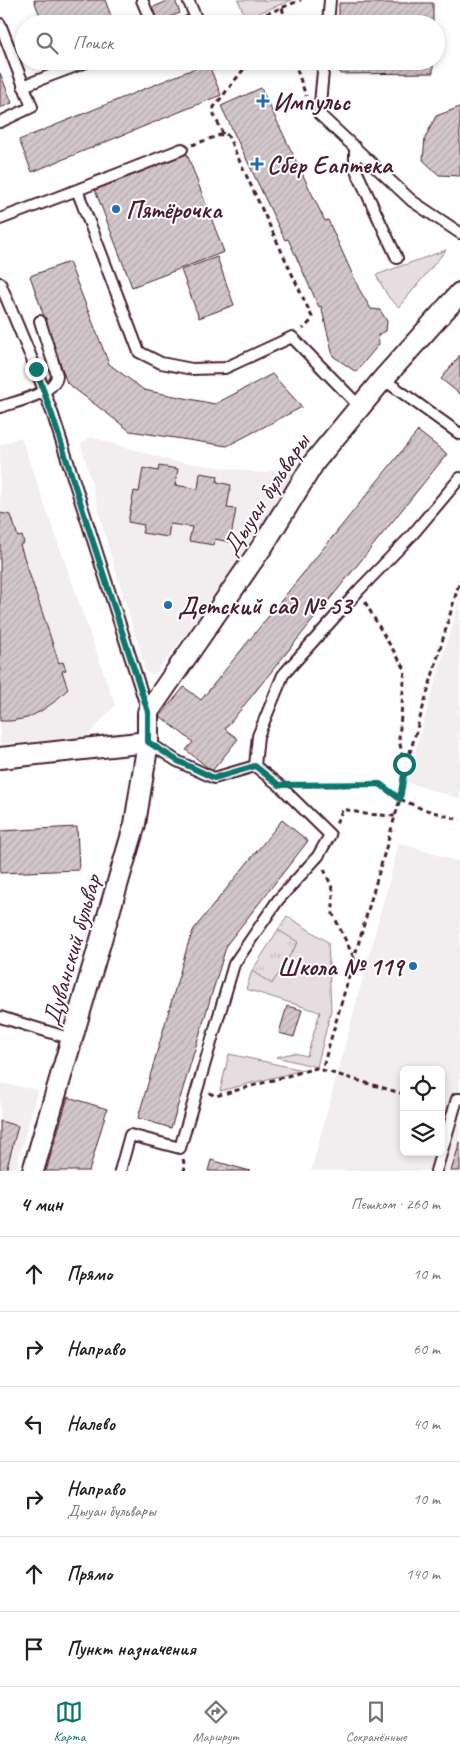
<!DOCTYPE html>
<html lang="ru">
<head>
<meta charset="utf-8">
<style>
  body { margin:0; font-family:Caveat,sans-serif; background:#f6f6f6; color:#202124 }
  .controls { position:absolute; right:15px; bottom:15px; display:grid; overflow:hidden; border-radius:8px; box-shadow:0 2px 8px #0003 }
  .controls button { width:45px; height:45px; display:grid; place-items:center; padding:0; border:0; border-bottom:1px solid #e0e0e0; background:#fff; color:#202124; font:25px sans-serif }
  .stop { position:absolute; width:15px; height:15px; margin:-11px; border:4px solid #0f766e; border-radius:50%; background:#fff }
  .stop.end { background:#0f766e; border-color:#fff; box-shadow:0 1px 5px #0008 }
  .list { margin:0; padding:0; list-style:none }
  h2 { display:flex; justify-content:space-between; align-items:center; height:65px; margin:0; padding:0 20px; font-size:21px }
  h2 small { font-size:16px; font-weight:400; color:#757577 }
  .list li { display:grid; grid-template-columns:32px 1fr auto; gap:15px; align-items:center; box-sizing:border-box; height:75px; padding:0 20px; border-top:1px solid #e0e0e0 }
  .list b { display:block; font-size:19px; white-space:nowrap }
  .list p { margin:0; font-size:16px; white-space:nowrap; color:#757577 }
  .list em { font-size:16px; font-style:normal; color:#757577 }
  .icon { flex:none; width:28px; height:28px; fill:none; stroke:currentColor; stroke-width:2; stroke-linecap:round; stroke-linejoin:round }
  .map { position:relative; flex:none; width:460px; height:1171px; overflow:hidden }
  .search { position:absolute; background:#fff; box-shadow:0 2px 8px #0003; left:15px; right:15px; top:15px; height:55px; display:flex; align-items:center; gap:12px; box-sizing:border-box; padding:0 18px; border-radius:28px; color:#757577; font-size:19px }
  .sheet { height:515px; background:#fff }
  nav { display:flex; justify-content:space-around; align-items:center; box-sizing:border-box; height:70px; border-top:1px solid #e0e0e0; background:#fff; font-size:14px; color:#757577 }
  nav a { display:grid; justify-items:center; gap:2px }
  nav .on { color:#0f766e }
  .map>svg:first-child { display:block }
  .built { fill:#f2eeef; fill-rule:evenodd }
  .grass { fill:#e5dee0; stroke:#987e86 }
  .park { fill:url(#park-tufts); stroke:#987e86 }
  .building { fill:url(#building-hatch); stroke:#4a1f2b }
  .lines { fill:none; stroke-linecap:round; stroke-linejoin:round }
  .service-casing { stroke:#4a1f2b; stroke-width:14 }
  .minor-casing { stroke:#4a1f2b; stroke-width:24 }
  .path { stroke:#4a1f2b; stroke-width:3; stroke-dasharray:5 4; stroke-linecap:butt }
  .service { stroke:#fff; stroke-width:10 }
  .minor { stroke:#fff; stroke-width:20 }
  .route { stroke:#0f766e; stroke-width:6 }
  .poi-dot { fill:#1f6fb2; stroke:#fff; stroke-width:2 }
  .labels { text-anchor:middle; stroke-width:4; stroke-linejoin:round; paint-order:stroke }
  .poi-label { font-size:25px; font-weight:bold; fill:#4a1f2b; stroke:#fff; text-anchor:start }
  .street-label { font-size:25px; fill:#4a1f2b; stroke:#fff }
</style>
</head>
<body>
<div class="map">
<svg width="460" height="1171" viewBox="0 0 460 1171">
  <defs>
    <pattern id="park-tufts" width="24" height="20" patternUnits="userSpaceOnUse" patternTransform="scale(1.25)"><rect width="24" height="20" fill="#e5dee0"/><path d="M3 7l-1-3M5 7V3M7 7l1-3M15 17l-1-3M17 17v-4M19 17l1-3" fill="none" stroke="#c6bec0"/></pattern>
    <pattern id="building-hatch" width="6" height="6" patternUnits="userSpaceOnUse" patternTransform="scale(1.25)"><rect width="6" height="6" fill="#d2c7cb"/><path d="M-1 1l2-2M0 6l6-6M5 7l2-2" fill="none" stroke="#b6aaae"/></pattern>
  </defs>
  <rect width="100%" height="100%" fill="#fff"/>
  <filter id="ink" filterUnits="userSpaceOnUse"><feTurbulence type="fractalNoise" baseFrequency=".02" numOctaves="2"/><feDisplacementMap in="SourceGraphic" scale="10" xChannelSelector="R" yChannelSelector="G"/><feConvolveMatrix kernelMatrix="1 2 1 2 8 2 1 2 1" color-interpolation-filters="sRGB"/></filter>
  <g filter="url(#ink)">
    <path class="built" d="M 21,437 L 115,705 L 86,738 L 0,744 L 0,445 Z
      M 91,437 L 173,461 L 264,473 L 287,465 L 296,475 L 264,538 L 159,668 L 156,674 L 147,673 L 143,668 L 144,663 L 108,546 L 81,444 Z
      M 460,598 L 460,799 L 406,782 Z
      M 399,843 L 460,862 L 460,1171 L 311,1171 ZM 404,1070 L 441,1070 L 441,1152 L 404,1152 Z
      M 0,1083 L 38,1090 L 15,1171 L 0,1171 Z"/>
    <path class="grass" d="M 238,0 L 264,0 L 265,2 L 270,0 L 292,0 L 246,18 Z
      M 446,250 L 399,307 L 389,298 L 376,275 Z
      M 287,916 L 328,942 L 331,1010 L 317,1067 L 276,1057 L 294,1053 L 307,1056 L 320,1012 L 246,989 L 252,971 L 271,983 L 298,943 L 278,930 Z
      M 229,1054 L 303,1070 L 220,1091 Z"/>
    <path class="park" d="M 278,930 L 298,942 L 272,984 L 252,971 Z"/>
    <path class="building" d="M 34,0 L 105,0 L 114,24 L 43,24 Z
      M 170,0 L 175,0 L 180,13 L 158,22 L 151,8 Z
      M 339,3 L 433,3 L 433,24 L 339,24 Z
      M 340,61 L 433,61 L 433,73 L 340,74 Z
      M 208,63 L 221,95 L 32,172 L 19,140 Z
      M 0,73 L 12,103 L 0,108 Z
      M 261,88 L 325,221 L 328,220 L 359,289 L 371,309 L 380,310 L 387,321 L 386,331 L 378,335 L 379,344 L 356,372 L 333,356 L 321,306 L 319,307 L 288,239 L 285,240 L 221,106 Z
      M 460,107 L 460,176 L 439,175 L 423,160 L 425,138 L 436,116 Z
      M 187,154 L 224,252 L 132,287 L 95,190 Z
      M 217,257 L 234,305 L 199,318 L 181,270 Z
      M 69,262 L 109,364 L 144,390 L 215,404 L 272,374 L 302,407 L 227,446 L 130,431 L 67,383 L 30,276 Z
      M 460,355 L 460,394 L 441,379 Z
      M 418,431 L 447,454 L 225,729 L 238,739 L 212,771 L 186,750 L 193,742 L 160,716 L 184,687 L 201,700 Z
      M 159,466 L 178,469 L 175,485 L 198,489 L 200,473 L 218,476 L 217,482 L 231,485 L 227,508 L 236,509 L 230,542 L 215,539 L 214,545 L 189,541 L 192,527 L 170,524 L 168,537 L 142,533 L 144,525 L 128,522 L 134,491 L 139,492 L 143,468 L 158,471 Z
      M 0,513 L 11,515 L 18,537 L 22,536 L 24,543 L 20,545 L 59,663 L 63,662 L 66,670 L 62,671 L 68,689 L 54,702 L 41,711 L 27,718 L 11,721 L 0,721 Z
      M 282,820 L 308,841 L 227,944 L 171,1128 L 138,1118 L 188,944 L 194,929 Z
      M 77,827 L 79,870 L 0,873 L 0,831 Z
      M 287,1006 L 302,1010 L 294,1037 L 279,1033 Z
      M 68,1097 L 107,1109 L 89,1171 L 46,1171 Z
      M 0,1121 L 18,1126 L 6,1171 L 0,1171 Z
      M 460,1142 L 460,1171 L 451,1171 Z
      M 211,1160 L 250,1171 L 208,1171 Z"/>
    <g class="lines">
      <defs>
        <path id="service" d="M 142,0 L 152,24
          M 0,24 L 32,107 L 0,122
          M 184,24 L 196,18 L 188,0
          M 328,24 L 330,0
          M 324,61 L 319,114 L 412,201 L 460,233
          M 23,86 L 89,61
          M 355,147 L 355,168 L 397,258
          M 77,190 L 182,149
          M 0,219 L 77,190 L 139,352 L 161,363 L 192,369 L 225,368 L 292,337 L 360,407
          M 0,283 L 36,369 L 53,415 L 148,712
          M 383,379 L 460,434
          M 0,407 C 15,402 57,393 57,375 L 40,321
          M 148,742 L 177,761 L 214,778 L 255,766
          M 0,1017 L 72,1039
          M 120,1171 L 130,1135 L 180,1148 L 234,964 L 278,900 L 318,856 L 330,835 L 279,785 L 255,766 L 258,736 L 283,675 L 359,590 L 412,535 L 460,478
          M 436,1171 L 457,1099 L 460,1099"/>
        <path id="minor" d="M 0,758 L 148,742
          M 33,1171 L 135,824 L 148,742 L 148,712 L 264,544 L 315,461 L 383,379 L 460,293"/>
      </defs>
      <use href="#service" class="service-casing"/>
      <use href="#minor" class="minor-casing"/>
      <path class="path" d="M 282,8 L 287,24
        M 207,21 L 222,24
        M 241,24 L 301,0
        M 294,61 L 306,96
        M 245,66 L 258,61
        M 223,134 L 213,112 L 214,107 L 243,70 L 245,66 L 244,61
        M 192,145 L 223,134 L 226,134 L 228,136 L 312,317 L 311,321 L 303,329
        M 365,602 L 385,637 L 405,669 L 399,739 L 405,769
        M 297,785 L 380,785 L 400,799 L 420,808 L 460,820
        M 336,823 L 343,809 L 365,814 L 395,816
        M 324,869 L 333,890 L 333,914 L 354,958
        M 209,1093 L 216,1096 L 316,1068 L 322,1070
        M 404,1094 L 322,1070 L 400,799 L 402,780 L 460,580
        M 183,1159 L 185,1167 L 184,1171"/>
      <use href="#service" class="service"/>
      <use href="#minor" class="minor"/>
    </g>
  </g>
  <g class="lines" filter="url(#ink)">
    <path class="route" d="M 36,369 L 52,415 L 148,712 L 148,742 L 178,761 L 214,778 L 255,766 L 279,785 L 380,784 L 400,799 L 405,769 L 404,764"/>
  </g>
  <g class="poi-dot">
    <path d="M260.5 93.5h5v5h5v5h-5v5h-5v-5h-5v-5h5z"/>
    <path d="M254.5 156.5h5v5h5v5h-5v5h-5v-5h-5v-5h5z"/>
    <circle cx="116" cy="209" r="5"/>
    <circle cx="168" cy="605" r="5"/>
    <circle cx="413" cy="966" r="5"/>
  </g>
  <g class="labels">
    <g class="poi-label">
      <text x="273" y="110">Импульс</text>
      <text x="267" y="173">Сбер Еаптека</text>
      <text x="126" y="218">Пятёрочка</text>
      <text x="178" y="614">Детский сад № 53</text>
      <text x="403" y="975" text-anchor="end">Школа № 119</text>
    </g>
    <g class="street-label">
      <text transform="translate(265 494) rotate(-57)" y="9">Дыуан бульвары</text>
      <text transform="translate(71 950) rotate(-74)" y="9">Дуванский бульвар</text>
    </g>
  </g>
</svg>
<div class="controls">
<button><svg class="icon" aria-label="locate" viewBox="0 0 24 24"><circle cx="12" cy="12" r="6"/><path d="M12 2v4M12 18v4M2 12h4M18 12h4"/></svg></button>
<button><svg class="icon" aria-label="layers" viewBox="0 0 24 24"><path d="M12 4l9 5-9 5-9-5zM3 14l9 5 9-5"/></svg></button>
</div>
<div class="stop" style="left:404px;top:764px"></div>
<div class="stop end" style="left:36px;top:369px"></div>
<div class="search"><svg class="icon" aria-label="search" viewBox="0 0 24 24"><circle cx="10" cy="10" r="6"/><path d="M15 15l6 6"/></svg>Поиск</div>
</div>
<section class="sheet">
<h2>4 мин<small>Пешком · 260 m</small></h2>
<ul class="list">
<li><svg class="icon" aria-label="ahead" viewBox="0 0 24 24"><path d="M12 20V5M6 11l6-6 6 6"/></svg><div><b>Прямо</b></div><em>10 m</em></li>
<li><svg class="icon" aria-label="right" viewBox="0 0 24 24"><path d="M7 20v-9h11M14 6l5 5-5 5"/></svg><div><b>Направо</b></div><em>60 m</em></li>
<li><svg class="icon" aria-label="left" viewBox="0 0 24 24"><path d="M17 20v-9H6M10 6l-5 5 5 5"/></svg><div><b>Налево</b></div><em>40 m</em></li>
<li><svg class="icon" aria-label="right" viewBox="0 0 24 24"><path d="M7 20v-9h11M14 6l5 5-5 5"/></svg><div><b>Направо</b><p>Дыуан бульвары</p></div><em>10 m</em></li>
<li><svg class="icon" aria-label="ahead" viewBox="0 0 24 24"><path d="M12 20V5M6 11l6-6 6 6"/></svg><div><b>Прямо</b></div><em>140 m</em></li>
<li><svg class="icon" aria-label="arrive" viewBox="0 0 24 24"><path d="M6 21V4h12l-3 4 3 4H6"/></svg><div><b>Пункт назначения</b></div></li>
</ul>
</section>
<nav>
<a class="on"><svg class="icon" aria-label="map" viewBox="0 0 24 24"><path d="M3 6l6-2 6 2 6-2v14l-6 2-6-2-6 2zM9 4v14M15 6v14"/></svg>Карта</a>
<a><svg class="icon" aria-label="directions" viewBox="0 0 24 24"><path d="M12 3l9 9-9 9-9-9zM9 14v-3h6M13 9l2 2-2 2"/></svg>Маршрут</a>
<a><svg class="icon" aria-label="saved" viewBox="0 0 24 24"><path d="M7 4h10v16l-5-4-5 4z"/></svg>Сохранённые</a>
</nav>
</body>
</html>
